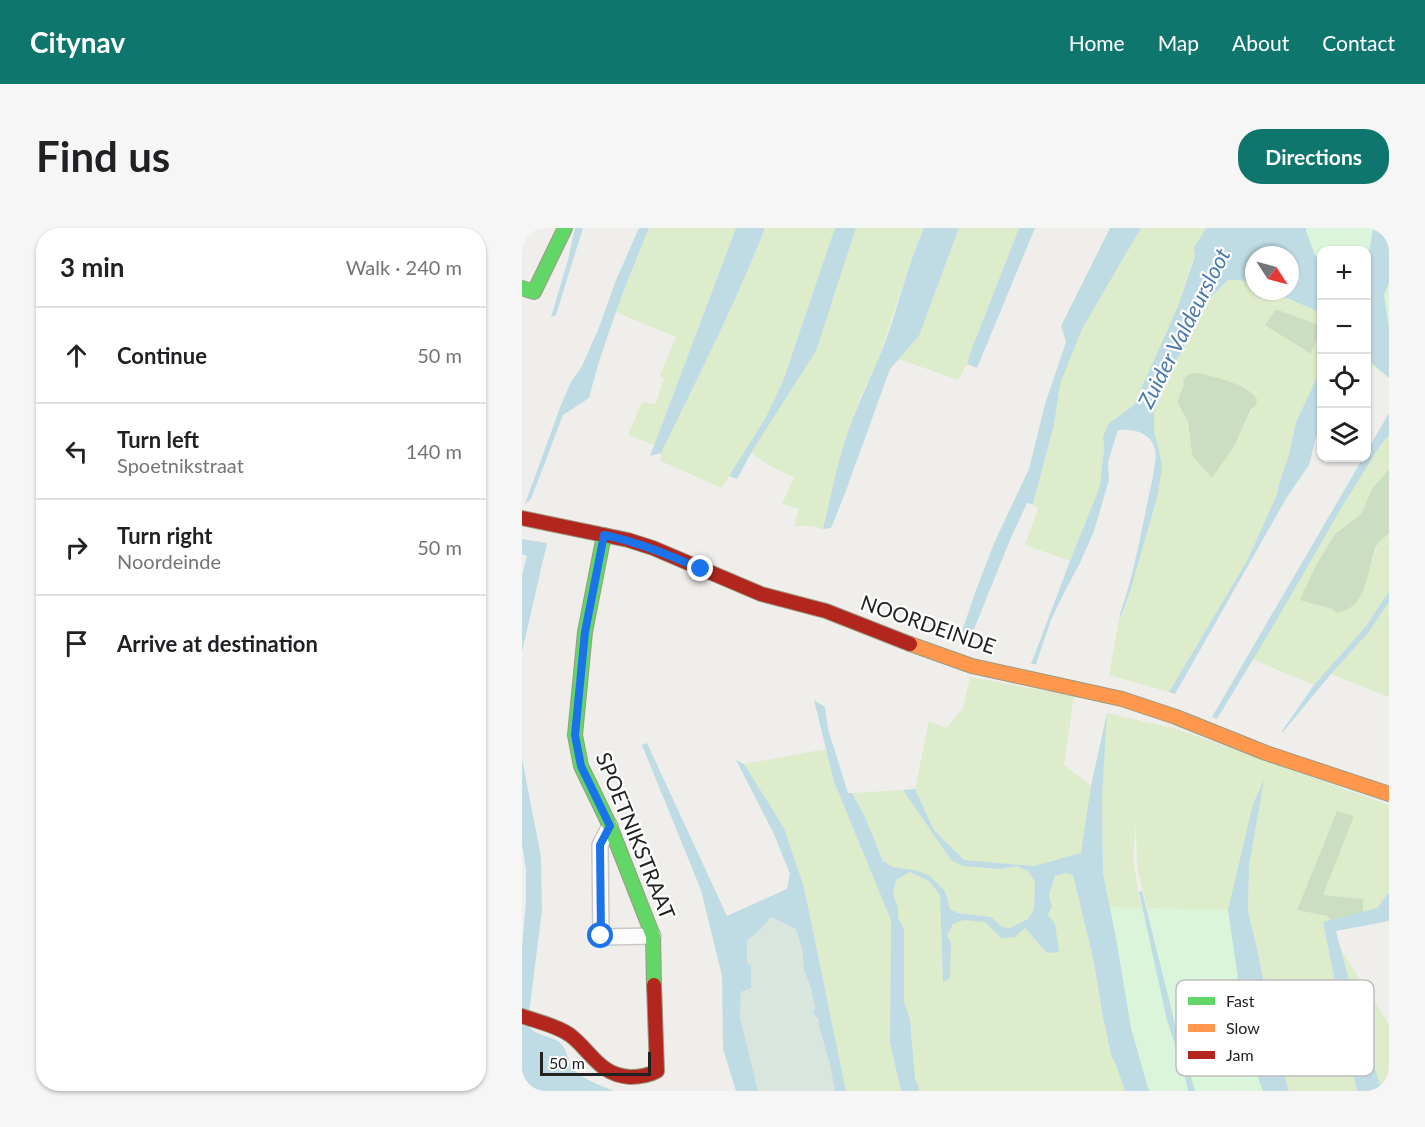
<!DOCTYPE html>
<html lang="en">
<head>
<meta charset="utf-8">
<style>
  body { margin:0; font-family:Lato,sans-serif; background:#f6f6f6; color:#202124 }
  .controls { position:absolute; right:18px; top:18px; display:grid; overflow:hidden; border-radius:12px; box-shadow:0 2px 4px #0004 }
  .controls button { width:54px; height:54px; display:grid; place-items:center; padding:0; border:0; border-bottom:2px solid #e0e0e0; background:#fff; color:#202124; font:30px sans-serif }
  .compass { position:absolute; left:723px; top:18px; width:54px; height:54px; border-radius:50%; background:#fff; box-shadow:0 2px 4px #0004; rotate:126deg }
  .scale { position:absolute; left:18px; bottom:15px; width:111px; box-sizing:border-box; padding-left:6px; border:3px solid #222; border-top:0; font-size:16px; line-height:21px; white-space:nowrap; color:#222; -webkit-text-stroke:4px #fff; paint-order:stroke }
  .stop { position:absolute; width:18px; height:18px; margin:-14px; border:4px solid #1a73e8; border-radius:50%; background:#fff }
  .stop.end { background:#1a73e8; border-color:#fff; box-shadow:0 2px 6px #0008 }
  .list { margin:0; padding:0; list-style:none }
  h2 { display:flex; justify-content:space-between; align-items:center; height:78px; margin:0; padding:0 24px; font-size:26px }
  h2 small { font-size:20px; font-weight:400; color:#757577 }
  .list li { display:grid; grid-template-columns:39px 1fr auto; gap:18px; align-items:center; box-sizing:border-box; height:96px; padding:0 24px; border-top:2px solid #e0e0e0 }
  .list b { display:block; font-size:22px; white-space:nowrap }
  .list p { margin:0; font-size:20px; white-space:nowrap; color:#757577 }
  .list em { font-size:20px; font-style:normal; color:#757577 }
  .icon { flex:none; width:33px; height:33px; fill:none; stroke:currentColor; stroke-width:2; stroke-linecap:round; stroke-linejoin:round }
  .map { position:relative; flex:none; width:867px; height:863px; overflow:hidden; border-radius:24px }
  header { display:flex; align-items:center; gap:36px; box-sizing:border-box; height:84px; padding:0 30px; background:#0f766e; color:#fff }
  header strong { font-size:28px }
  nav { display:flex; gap:33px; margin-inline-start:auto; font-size:21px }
  .intro { display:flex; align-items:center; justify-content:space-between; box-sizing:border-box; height:144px; padding:0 36px }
  h1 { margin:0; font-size:42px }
  .button { padding:15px 27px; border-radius:24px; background:#0f766e; color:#fff; font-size:21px; font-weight:700 }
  main { display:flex; gap:36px; padding:0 36px }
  aside { flex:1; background:#fff; border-radius:24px; box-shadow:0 2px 4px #0004 }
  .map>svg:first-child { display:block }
  .grass { fill:#ddeccb; fill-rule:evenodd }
  .forest { fill:#cbdec1 }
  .wetland { fill:#d9e6de }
  .park { fill:#daf5da }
  .water { fill:#bfdbe3 }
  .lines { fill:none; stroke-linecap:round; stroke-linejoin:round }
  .street-casing { stroke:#c9c8c7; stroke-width:18 }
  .fast-casing { stroke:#999a82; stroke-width:16 }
  .slow-casing { stroke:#999a82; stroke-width:16 }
  .jam-casing { stroke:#999a82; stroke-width:16 }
  .street { stroke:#fdfcfc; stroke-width:15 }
  .fast { stroke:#63d668; stroke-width:14 }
  .slow { stroke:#ff974d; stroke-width:14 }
  .jam { stroke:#b3261e; stroke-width:14 }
  .route { stroke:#1a73e8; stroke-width:8 }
  .labels { text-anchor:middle; stroke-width:4.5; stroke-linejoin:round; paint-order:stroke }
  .street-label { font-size:21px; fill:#222; stroke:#fff }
  .water-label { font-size:22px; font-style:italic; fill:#4a7aab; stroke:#fff }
  .key { fill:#fff; stroke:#bdbdbd; stroke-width:1.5 }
  .key-label { font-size:16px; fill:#222 }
</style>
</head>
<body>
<header>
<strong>Citynav</strong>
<nav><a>Home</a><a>Map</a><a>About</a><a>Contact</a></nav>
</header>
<div class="intro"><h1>Find us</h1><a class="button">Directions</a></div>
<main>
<aside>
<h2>3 min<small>Walk · 240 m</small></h2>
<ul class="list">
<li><svg class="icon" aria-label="ahead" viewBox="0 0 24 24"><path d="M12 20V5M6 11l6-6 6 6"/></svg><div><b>Continue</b></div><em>50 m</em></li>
<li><svg class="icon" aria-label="left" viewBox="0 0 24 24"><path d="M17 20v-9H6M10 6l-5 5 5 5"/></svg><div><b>Turn left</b><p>Spoetnikstraat</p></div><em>140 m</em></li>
<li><svg class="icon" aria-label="right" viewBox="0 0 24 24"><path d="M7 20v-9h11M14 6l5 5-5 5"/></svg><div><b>Turn right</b><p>Noordeinde</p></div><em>50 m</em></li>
<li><svg class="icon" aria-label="arrive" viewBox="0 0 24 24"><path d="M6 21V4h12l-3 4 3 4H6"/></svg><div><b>Arrive at destination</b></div></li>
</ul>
</aside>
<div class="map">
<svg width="867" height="863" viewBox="0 0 867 863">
  <rect width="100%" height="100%" fill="#f0eeeb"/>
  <path class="grass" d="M 127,0 L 214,0 L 132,217 L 106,207 L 120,174 L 133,176 L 142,151 L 138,148 L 154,109 L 94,84 Z
    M 243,0 L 313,0 L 261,153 C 245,191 222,226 199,260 L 139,233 L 139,225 C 175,151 213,77 243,0 Z
    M 334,0 L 402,0 L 395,15 L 355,135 L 338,170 L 322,215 L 301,301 L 289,298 L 272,298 L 277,281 L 260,276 L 272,249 L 252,240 L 229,225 L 294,123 Z
    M 437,0 L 497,0 L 449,123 L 445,136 L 436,152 L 377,131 L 397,108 Z
    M 619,0 L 684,0 L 669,36 L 656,78 L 612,177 L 586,196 L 581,209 L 582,220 L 578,258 L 548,333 L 503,317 L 516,280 L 510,278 L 511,276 L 532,197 L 538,156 L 560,101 Z
    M 706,52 L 719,52 L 732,57 L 732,63 C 752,63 781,76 799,85 L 799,98 L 754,81 L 743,96 L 789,126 L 799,102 L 799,141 L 774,194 L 766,230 L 756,259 L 756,264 L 725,333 L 647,464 L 587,447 L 598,386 L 600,389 L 608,364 L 635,270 L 639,231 L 632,203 L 632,184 L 650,140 L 676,95 L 684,74 ZM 678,145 L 696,150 L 726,161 L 734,178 L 730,181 L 713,217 L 670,227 L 666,193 L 655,174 L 662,157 Z
    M 867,207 L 867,241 L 850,261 L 839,286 L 813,306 L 794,337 L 779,372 L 821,384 L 830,378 L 838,369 L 857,312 L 867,306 L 867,363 L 845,397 L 792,457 L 730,431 C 766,375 795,316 831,261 C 842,242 853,224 867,207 Z
    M 867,374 L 867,467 L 866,469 L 809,446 L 846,405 Z
    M 448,449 L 552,468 L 542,537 L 569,558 L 560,625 L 512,638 L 442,632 L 412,602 L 393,561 L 407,493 L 424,500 L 441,480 Z
    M 585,485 L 655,501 L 867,577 L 867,664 L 855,680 L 841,684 L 841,671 L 801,667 L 831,589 L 815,583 L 775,682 L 805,688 L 809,692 L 801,694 L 835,863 L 767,863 L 756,827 L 736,725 L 726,683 L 727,638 L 741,555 L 706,682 L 652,792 L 615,639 L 614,601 L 616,573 L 611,629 L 615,657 L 645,792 L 627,863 L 581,645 L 580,571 Z
    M 304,521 L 312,554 L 369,692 L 368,815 L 379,863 L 324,863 L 282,659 L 262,600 L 222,536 Z
    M 381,562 L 429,632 L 478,641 L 495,638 L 506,643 L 513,654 L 512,681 L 506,691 L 488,700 L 480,699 L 469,689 L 436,685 L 428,681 L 423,663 L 392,642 L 371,639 L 361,633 L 343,589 L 330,565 Z
    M 388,644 L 407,653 L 418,667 L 421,754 L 425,708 L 431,696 L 442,692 L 463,693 L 479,710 L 503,700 L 525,725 L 526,687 L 530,679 L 527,667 L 533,648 L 544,645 L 551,647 L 571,730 L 581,789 L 603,863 L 398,863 L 393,851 L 388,791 L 382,774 L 382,701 L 376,689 L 376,679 L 371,666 L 374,652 Z
    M 819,722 L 867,796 L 867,863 L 860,863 L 840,801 Z"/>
  <path class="forest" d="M 754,81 L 799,98 L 799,102 L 789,126 L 743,97 Z
    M 678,145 C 695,150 726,156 735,171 L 734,178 L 729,181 L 713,217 L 690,250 L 670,227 L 666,193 L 655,174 L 662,157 L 661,152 L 666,146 Z
    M 867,241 L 867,306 C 863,309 859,311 856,315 C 844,337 848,380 815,385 L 810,381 L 778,372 L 794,337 L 813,306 L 839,286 L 850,261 Z
    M 815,583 L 832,588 L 801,667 L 841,671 L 841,684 L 809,692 L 805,688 L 775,682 Z"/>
  <path class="wetland" d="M 248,689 L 274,701 L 280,721 L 282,742 L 289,760 L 293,779 L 291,785 C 296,792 297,799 299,807 C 305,826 310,844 313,863 L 236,863 L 218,789 L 219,764 L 229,760 L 225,735 L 225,712 L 237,703 Z"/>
  <path class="park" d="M 683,0 L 867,0 L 867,149 L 845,136 L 844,22 L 800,22 L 799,85 L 760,69 L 750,63 L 768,63 L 768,27 L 732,27 L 732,58 L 720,50 L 709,47 L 693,62 L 662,56 Z
    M 588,679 L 706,682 L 758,863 L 627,863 L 609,800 Z"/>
  <path class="water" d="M 53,0 L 61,0 L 34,87 L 29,89 L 46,32 Z
    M 117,0 L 127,0 C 104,56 82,111 67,170 L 41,187 L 9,271 L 3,276 L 39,177 L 49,154 L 60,138 L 76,102 L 94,52 Z
    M 214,0 L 243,0 C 213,77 175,151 139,225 L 128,228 Z
    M 313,0 L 334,0 L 294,123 L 229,225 L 215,251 L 207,248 L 243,191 L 261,153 Z
    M 402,0 L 437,0 L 397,108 L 368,141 L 322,268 L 309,300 L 301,301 C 308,273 313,244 322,216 C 333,179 352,145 365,109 C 378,73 386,35 402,0 Z
    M 497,0 L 513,0 L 455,140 L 445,136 L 449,123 Z
    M 588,0 L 619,0 L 560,101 L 538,156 L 532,197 L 511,276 L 505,275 L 488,312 L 446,416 L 437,412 L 454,362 L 473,313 L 507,241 L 523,176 L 544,114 L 539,98 Z
    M 684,0 L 784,0 L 784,3 L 793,27 L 799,33 L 799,85 L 767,71 L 740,63 L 768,63 L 768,27 L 732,27 L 732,57 L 719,52 L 706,52 L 684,74 L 676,95 L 650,140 L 632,184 L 632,203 L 639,231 L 640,240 L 635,270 L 608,364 L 599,389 L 598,386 C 611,349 618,310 626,272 C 628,261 636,231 633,221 C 628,204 612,201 596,202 L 586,234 L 587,252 L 572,303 L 557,337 L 545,359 L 529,392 L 514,436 L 509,436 L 548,333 L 578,258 L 582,220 L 581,209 L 586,196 L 612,177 L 656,78 L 673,28 L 672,20 Z
    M 851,0 L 867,0 L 867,55 L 862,67 L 867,100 L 867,150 L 845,131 L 845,37 Z
    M 799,141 L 799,190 L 787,237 L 765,269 L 653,466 L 647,464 L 725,333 L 756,264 L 756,259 L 766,230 L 774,194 Z
    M 867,185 L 867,207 L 858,218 L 818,282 L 750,400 L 695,491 L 690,489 L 841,230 L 844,230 L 845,223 Z
    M 0,311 L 25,315 L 0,424 L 0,347 L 5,328 L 0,326 Z
    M 867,363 L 867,374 L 846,405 L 809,446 L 761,504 L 760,503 L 792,457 L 845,397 Z
    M 292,472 L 303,479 L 306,501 L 326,565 L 330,565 L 343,589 L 361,633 L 371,639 L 392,642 L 407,647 L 423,663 L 428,681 L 436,685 L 469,689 L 480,699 L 488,700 L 506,691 L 512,681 L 513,654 L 506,643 L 495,638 L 478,641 L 441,638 L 429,632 L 381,562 L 393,561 L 412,602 L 442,632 L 512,638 L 559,625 L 569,558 L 585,485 L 580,571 L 581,645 L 594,710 L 609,800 L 627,863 L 603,863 L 593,834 L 590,830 L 581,789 L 571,730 L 551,647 L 544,645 L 533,648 L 527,667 L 530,679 L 526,687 L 533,696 L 537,724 L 525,725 L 503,700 L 493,709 L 479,710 L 463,694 L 442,692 L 431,696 L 425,708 L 429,715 L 428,750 L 421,754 L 418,667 L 407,653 L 388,644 L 374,652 L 371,666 L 376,679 L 376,689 L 382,701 L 382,774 L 388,791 L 393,851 L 398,863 L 379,863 L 368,815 L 369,692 L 312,554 Z
    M 125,515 L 205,688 L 265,661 L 268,646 L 251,604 L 214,532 L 222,536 L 262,600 L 282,659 L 324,863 L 313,863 L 308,837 L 297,799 L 296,792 L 291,785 L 293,779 L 289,760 L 282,742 L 280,721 L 274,701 L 249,689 L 237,703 L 225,712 L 225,735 L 229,737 L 229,760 L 219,764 L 218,789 L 236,863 L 214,863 L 201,821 L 200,748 L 179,662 L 120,517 Z
    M 0,530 L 19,629 L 20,683 L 7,785 L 7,799 C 15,808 27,807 37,814 C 45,820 45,831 50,839 C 57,850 80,858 92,863 L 0,863 L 0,720 L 4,673 L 4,642 L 0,616 Z
    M 742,552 L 727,638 L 726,683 L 736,725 L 756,827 L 767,863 L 741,863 L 727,825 L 706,682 L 731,576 Z
    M 620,663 L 652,792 L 673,863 L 666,863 L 663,848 L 645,792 L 617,664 Z
    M 867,664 L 867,693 L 814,703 L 840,801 L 860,863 L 835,863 L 801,694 L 855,680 Z"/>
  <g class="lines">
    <defs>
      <path id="street" d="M 88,598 L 78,617 L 79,709 L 131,708"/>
      <path id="fast" d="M 0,60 L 12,64 L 43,0
        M 82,307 L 63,404 L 53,507 L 59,538 L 88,598 L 131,708 L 132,757"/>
      <path id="slow" d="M 388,416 L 450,438 L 600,471 L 654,489 L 744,525 L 867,566"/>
      <path id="jam" d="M 0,290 L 106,312 L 131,320 L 239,366 L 304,383 L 388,416
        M 0,788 C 16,794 34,797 48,807 C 69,823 77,847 108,849 C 118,849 126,848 135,843 L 132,757"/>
    </defs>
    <use href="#street" class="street-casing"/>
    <use href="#fast" class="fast-casing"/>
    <use href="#slow" class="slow-casing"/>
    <use href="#jam" class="jam-casing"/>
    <use href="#street" class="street"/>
    <use href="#fast" class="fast"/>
    <use href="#slow" class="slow"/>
    <use href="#jam" class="jam"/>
  </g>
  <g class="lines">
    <path class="route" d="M 79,708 L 78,617 L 88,598 L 59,538 L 53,507 L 63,404 L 82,307 C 116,314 147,327 179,341"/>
  </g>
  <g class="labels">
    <g class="street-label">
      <text transform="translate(406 397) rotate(19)" y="7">NOORDEINDE</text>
      <text transform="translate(113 608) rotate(68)" y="7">SPOETNIKSTRAAT</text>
    </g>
    <g class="water-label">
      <text transform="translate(662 100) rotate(-63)" y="8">Zuider Valdeursloot</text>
    </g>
  </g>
  <rect x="654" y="752" width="198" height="96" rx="9" class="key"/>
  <rect x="666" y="769" width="27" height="8" fill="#63d668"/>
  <rect x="666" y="796" width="27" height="8" fill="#ff974d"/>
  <rect x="666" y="823" width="27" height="8" fill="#b3261e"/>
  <g class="key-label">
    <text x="704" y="779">Fast</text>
    <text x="704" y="806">Slow</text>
    <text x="704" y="833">Jam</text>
  </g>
</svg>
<div class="controls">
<button>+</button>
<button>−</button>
<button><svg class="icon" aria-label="locate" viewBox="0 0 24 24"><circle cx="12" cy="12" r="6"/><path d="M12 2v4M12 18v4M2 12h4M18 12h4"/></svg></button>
<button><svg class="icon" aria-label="layers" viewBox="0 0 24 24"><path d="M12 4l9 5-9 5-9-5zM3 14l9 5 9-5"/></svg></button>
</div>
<svg class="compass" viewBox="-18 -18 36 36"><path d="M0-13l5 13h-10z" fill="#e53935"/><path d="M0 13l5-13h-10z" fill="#757577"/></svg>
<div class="scale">50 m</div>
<div class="stop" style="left:79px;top:708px"></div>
<div class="stop end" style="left:179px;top:341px"></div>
</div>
</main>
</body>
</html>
